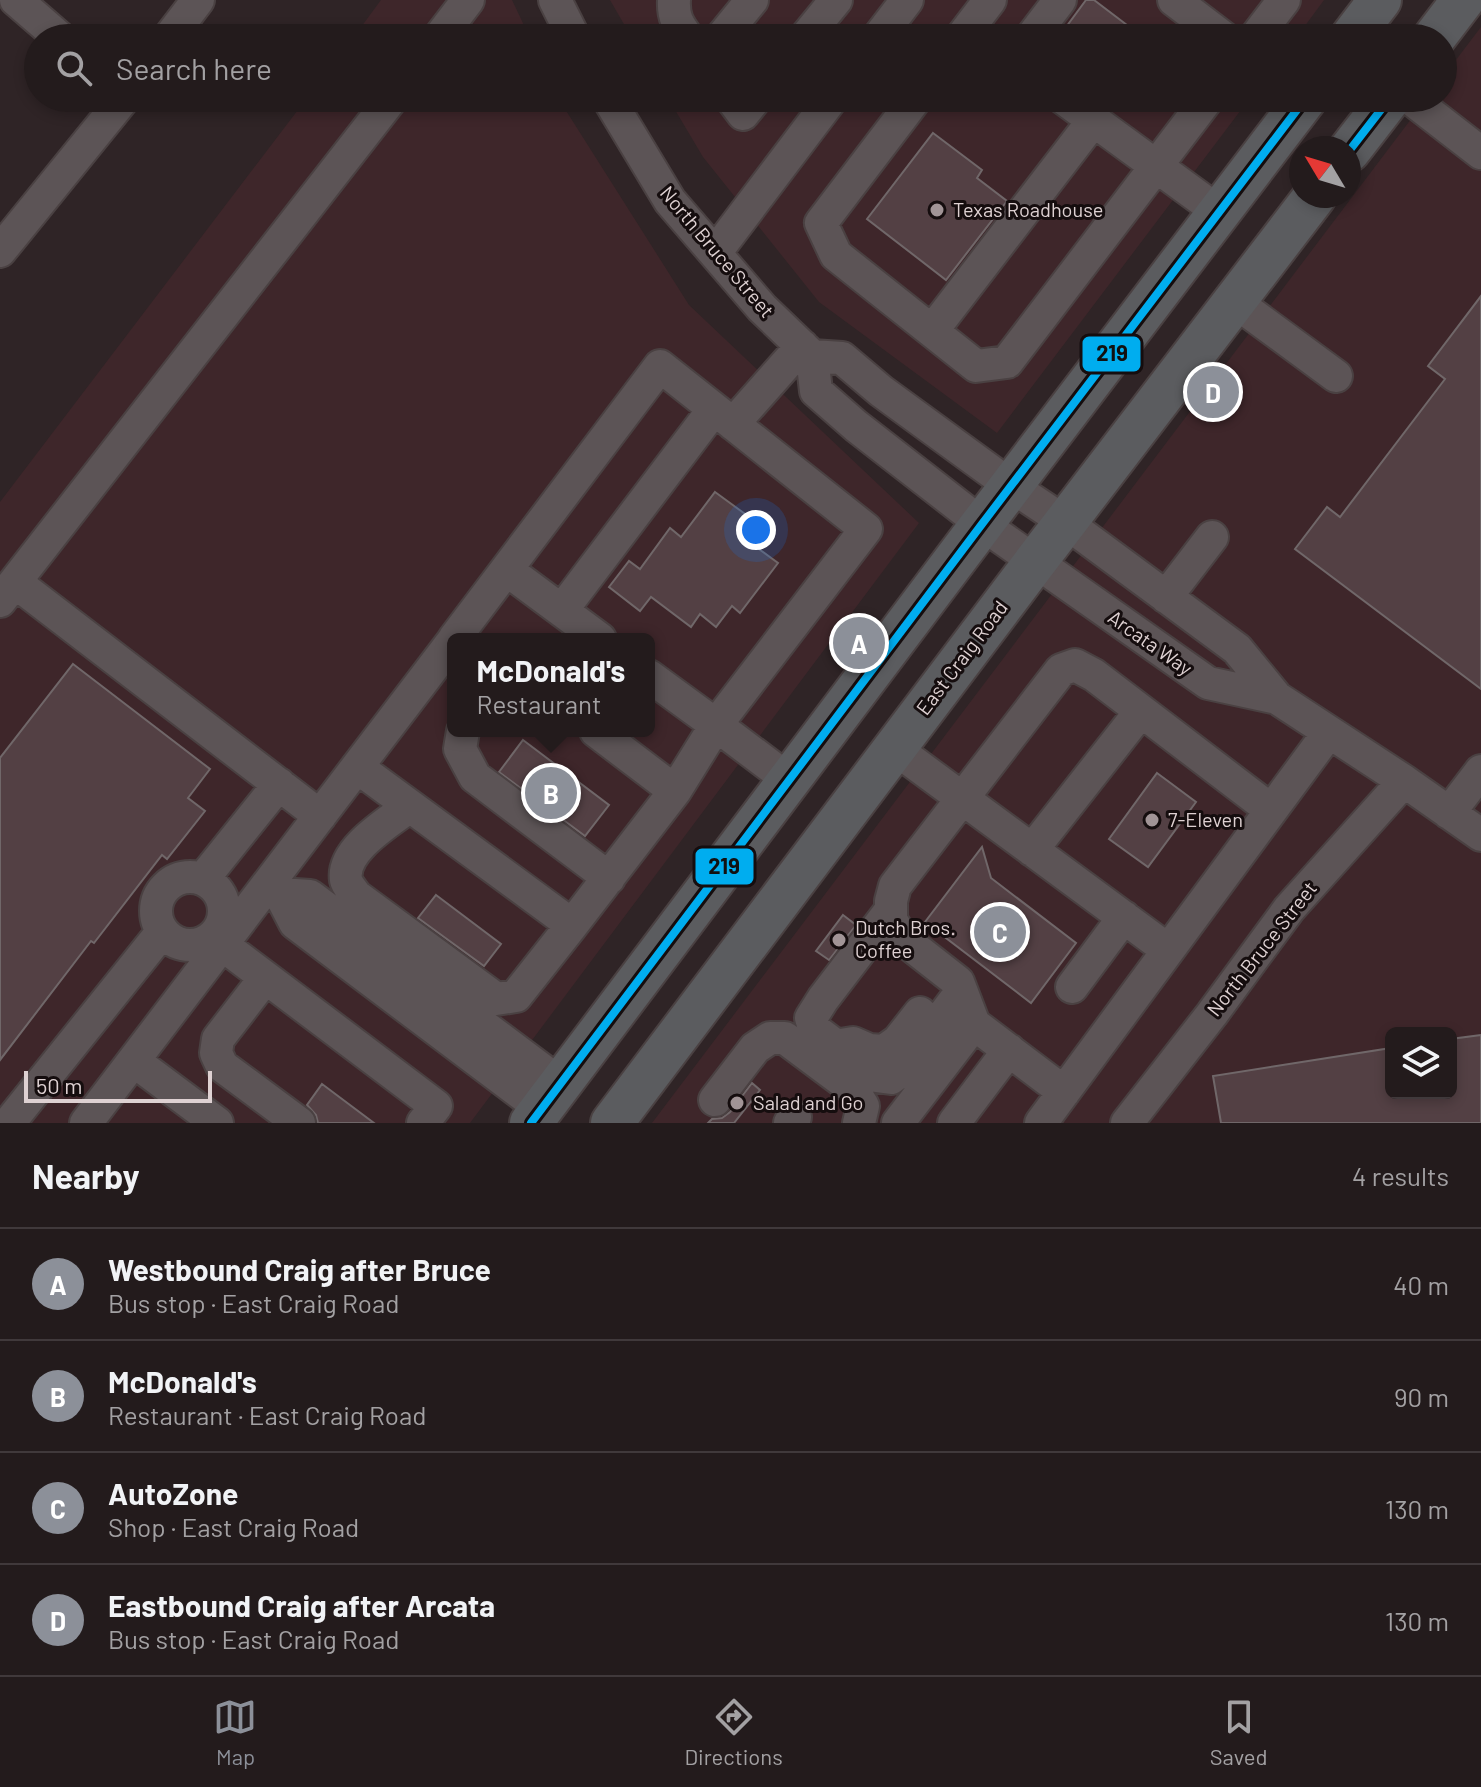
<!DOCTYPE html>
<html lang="en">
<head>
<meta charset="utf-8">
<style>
  body { margin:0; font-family:Barlow,sans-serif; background:#2f2829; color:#f1f3f6 }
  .controls { position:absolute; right:24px; bottom:24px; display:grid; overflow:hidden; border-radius:12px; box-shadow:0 4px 12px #0003 }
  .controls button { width:72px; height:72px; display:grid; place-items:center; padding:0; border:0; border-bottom:2px solid #40393b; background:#231b1c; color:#f1f3f6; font:40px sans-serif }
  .compass { position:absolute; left:1289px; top:136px; width:72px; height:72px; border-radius:50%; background:#231b1c; box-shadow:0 4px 12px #0003; rotate:308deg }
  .scale { position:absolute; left:24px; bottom:20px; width:188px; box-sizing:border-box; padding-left:8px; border:4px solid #ded1d2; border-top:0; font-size:22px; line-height:28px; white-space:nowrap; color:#ded1d2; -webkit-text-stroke:6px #150d0e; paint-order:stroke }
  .you { position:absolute; left:756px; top:530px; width:28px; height:28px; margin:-20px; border:6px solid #fff; border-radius:50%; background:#1a73e8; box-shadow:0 0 0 12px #1a73e833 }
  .badge { display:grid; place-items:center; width:52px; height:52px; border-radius:50%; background:#8c9099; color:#fff; font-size:26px; font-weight:700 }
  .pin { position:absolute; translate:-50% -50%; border:4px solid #fff; box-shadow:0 2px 8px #0006 }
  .popup { position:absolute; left:447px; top:633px; width:208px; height:104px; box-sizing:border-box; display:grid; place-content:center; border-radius:12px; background:#231b1c; filter:drop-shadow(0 2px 6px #0005); font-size:26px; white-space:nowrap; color:#a3a1a3 }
  .popup b { font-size:30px; color:#f1f3f6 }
  .popup::after { content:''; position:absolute; left:50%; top:100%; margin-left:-16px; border:16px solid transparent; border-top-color:#231b1c }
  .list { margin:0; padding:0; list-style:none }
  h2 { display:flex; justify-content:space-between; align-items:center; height:104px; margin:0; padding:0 32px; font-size:34px }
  h2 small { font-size:26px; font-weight:400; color:#a3a1a3 }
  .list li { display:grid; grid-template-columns:52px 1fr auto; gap:24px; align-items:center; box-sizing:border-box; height:112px; padding:0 32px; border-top:2px solid #40393b }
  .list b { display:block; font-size:30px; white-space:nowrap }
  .list p { margin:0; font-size:26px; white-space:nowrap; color:#a3a1a3 }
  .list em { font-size:26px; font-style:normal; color:#a3a1a3 }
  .icon { flex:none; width:44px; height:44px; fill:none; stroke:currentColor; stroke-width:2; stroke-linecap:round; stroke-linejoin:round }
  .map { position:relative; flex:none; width:1481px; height:1123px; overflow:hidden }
  .search { position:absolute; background:#231b1c; box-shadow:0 4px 12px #0003; left:24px; right:24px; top:24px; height:88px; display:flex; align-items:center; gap:20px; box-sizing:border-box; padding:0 28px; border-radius:44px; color:#a3a1a3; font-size:30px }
  .sheet { height:552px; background:#231b1c }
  nav { display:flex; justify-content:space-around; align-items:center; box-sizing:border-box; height:112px; border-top:2px solid #40393b; background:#231b1c; font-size:22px; color:#a3a1a3 }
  nav a { display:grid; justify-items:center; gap:4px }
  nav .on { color:#8c9099 }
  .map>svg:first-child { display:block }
  .built { fill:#3e262a; fill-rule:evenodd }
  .building { fill:#534044; stroke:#706769; stroke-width:2 }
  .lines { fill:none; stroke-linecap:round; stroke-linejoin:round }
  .minor-casing { stroke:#4a4142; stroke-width:36 }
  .major-casing { stroke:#4a4142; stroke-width:46 }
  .minor { stroke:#5c5456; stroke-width:32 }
  .major { stroke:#5b5c5f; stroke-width:42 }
  .bus-1-casing { stroke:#150d0e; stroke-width:14 }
  .bus-1 { stroke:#00adef; stroke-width:8 }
  .poi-dot { fill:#a19496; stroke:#150d0e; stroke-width:3 }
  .labels { text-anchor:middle; stroke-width:6; stroke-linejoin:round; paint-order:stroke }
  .poi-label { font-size:20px; fill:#ded1d2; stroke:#150d0e; text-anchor:start }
  .street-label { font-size:20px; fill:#ded1d2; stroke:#150d0e }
  .line-badge { stroke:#150d0e; stroke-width:3 }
  .pale-badge-label { font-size:22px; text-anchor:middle; font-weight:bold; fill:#111 }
</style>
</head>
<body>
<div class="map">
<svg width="1481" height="1123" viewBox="0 0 1481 1123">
  <rect width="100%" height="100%" fill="#2f2426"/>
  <path class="built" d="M 381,0 L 512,0 L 530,38 L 353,38 Z
    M 610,0 L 1324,0 L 1296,38 L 632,38 Z
    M 1481,27 L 1481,1123 L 652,1123 L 1427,98 L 1443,98 L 1443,77 ZM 1391,1033 L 1451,1033 L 1451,1093 L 1391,1093 Z
    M 307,98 L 558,98 L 689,305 L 919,523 L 470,1123 L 0,1123 L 0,502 ZM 453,639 L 649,639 L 649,731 L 453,731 Z
    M 668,98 L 1250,98 L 997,433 L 819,302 L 703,157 Z"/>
  <path class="building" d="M 1086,0 L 1094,0 L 1144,38 L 1058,38 Z
    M 933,133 L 982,170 L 977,178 L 1007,201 L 946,280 L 867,219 Z
    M 1481,296 L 1481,689 L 1295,549 L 1327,507 L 1340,517 L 1445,379 L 1428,366 Z
    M 715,492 L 756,522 L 744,538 L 778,563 L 740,613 L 732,606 L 716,627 L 700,614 L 691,627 L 651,597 L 640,611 L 609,587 L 629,561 L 640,569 L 670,528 L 681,537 Z
    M 73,664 L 210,769 L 188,798 L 205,811 L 167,859 L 162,855 L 94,943 L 91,941 L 0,1060 L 0,758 Z
    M 523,740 L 609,805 L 585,836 L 499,772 Z
    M 1157,773 L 1196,802 L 1148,867 L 1109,839 Z
    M 982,847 L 991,878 L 1076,943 L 1031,1003 L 925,922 Z
    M 436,895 L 501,944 L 484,966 L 418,918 Z
    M 843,915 L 856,925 L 829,960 L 816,951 Z
    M 1481,1035 L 1481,1123 L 1221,1123 L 1213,1076 L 1391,1048 L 1391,1093 L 1451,1093 L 1451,1039 Z
    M 752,1083 L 760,1090 L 734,1123 L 708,1123 L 712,1119 L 722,1118 L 730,1112 Z
    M 322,1084 L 374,1123 L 318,1123 L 316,1115 L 307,1105 Z"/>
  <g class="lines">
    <defs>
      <path id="minor" d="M 16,0 L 60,38
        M 555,0 L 574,38
        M 674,0 C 673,17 678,25 688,38
        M 1174,0 L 1224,38
        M 169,38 L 198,0
        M 439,38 L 468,0
        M 721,38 L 752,0
        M 805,38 L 836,0
        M 878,38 L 907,0
        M 961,38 L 990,0
        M 1031,38 L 1060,0
        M 1255,38 L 1284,0
        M 608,98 L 670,201 L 762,308 L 812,356 L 816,391 L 856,426 L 982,524 L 1208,683 L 1277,698
        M 731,98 L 743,114 L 756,98
        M 916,98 L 821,223 L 836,255 L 976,366 L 1007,362 L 1208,98
        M 1063,98 L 1219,212
        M 1410,98 L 1481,153
        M 0,251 L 124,98
        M 715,253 L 832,98
        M 1234,301 L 1336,376
        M 932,331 L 1093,121
        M 812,356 L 842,358 L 881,391 L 1011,486 L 1065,522 L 1237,649 L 1277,698 L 1404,781 L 1481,835
        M 733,424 L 802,346
        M 507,570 L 600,639
        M 15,582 L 320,816
        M 1166,597 L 1212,537
        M 0,601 L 392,98
        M 562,610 L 714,409
        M 454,639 L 660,366 L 866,529 L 716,725 L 649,676
        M 463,731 L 460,749 L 475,777 L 609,878
        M 894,748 L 1168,950
        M 357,767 L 572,925 L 675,791 L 596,731
        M 675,791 L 716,725 L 789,780
        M 410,806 C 389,822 341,850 346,880 C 347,885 353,891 356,896 L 496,999 L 516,996 L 572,925
        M 1449,813 L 1481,771
        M 1032,850 L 1141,711
        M156 911a34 34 0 1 1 68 0a34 34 0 1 1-68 0Z
        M 203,879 L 279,784
        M 268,884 L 280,894 L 295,923 L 542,1109
        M 280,894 L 310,896 L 561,1084
        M 891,910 L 823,999 L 811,1018 L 815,1030 L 876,1076 L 891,1078 L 904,1068 L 961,992
        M 212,937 L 436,1106 L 423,1123
        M 265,978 L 218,1039 L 216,1053 L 222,1066 L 299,1123
        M 1072,987 L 1124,917
        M 841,1045 L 853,1043 L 869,1050 L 884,1051 L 898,1041 L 920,1013
        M 134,1061 L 217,1123
        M 1064,1092 L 974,1024 L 958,982 L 903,939 L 891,920 L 891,901 L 895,886 L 1061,670 L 1075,665 L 1094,675 L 1271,810
        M 715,1100 L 755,1048 L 770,1038 L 785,1038 L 852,1088 L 863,1106 L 859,1123
        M 9,1123 L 162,932
        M 86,1123 L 453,641
        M 790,1123 L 795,1117
        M 898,1123 L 974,1024
        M 954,1123 L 1009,1050
        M 1041,1123 L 1329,732
        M 1127,1123 L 1212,1014 L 1289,909 L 1404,781"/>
      <path id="major" d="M 1351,38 L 1380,0
        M 1434,38 L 1463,0
        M 1349,151 L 1390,98
        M 531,1123 L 982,524 L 1306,98
        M 612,1123 L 1035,562 L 1315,196"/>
    </defs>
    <use href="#minor" class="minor-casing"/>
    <use href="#major" class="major-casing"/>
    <use href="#minor" class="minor"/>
    <use href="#major" class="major"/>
    <defs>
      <path id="bus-1" d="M 1349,151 L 1390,98
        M 531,1123 L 982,524 L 1306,98"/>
    </defs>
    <use href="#bus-1" class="bus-1-casing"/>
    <use href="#bus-1" class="bus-1"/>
  </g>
  <g class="poi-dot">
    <circle cx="937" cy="210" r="8"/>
    <circle cx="1152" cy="820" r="8"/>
    <circle cx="839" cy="940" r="8"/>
    <circle cx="737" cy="1103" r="8"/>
  </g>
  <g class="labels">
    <g class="poi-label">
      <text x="953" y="217">Texas Roadhouse</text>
      <text x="1168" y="827">7-Eleven</text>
      <text x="855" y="935">Dutch Bros.<tspan x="855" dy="23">Coffee</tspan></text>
      <text x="753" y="1110">Salad and Go</text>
    </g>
    <g class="street-label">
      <text transform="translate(717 252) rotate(50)" y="7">North Bruce Street</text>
      <text transform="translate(1150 643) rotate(35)" y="7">Arcata Way</text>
      <text transform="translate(962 658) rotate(-53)" y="7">East Craig Road</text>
      <text transform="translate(1262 949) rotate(-52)" y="7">North Bruce Street</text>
    </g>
  </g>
  <g class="line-badge">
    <rect x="1081" y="335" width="61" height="38" rx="8" fill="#00adef"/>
    <rect x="694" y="847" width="61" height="39" rx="8" fill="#00adef"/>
  </g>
  <g class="pale-badge-label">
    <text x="1112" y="361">219</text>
    <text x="724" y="874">219</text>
  </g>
</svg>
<div class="controls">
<button><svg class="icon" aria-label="layers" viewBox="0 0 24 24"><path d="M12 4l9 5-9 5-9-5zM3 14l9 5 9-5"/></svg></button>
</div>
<svg class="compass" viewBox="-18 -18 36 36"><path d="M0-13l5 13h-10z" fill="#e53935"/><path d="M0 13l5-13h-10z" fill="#a3a1a3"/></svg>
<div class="scale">50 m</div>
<div class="you"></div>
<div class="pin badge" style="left:859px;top:643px">A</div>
<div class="pin badge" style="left:551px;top:793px">B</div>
<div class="popup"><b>McDonald's</b>Restaurant</div>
<div class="pin badge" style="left:1000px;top:932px">C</div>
<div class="pin badge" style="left:1213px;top:392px">D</div>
<div class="search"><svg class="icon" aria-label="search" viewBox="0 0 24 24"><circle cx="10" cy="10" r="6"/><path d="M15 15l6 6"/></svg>Search here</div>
</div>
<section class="sheet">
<h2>Nearby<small>4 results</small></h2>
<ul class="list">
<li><span class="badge">A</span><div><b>Westbound Craig after Bruce</b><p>Bus stop · East Craig Road</p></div><em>40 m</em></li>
<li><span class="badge">B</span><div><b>McDonald's</b><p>Restaurant · East Craig Road</p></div><em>90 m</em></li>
<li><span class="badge">C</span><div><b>AutoZone</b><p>Shop · East Craig Road</p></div><em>130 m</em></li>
<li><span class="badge">D</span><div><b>Eastbound Craig after Arcata</b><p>Bus stop · East Craig Road</p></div><em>130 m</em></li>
</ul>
</section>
<nav>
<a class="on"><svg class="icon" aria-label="map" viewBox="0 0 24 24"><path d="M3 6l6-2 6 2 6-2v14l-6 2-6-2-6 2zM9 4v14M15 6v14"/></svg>Map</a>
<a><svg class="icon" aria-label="directions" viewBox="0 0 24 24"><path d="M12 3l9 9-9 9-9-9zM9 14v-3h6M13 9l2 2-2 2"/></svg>Directions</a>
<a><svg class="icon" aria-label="saved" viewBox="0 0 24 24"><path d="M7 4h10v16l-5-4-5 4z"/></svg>Saved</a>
</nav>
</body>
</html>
